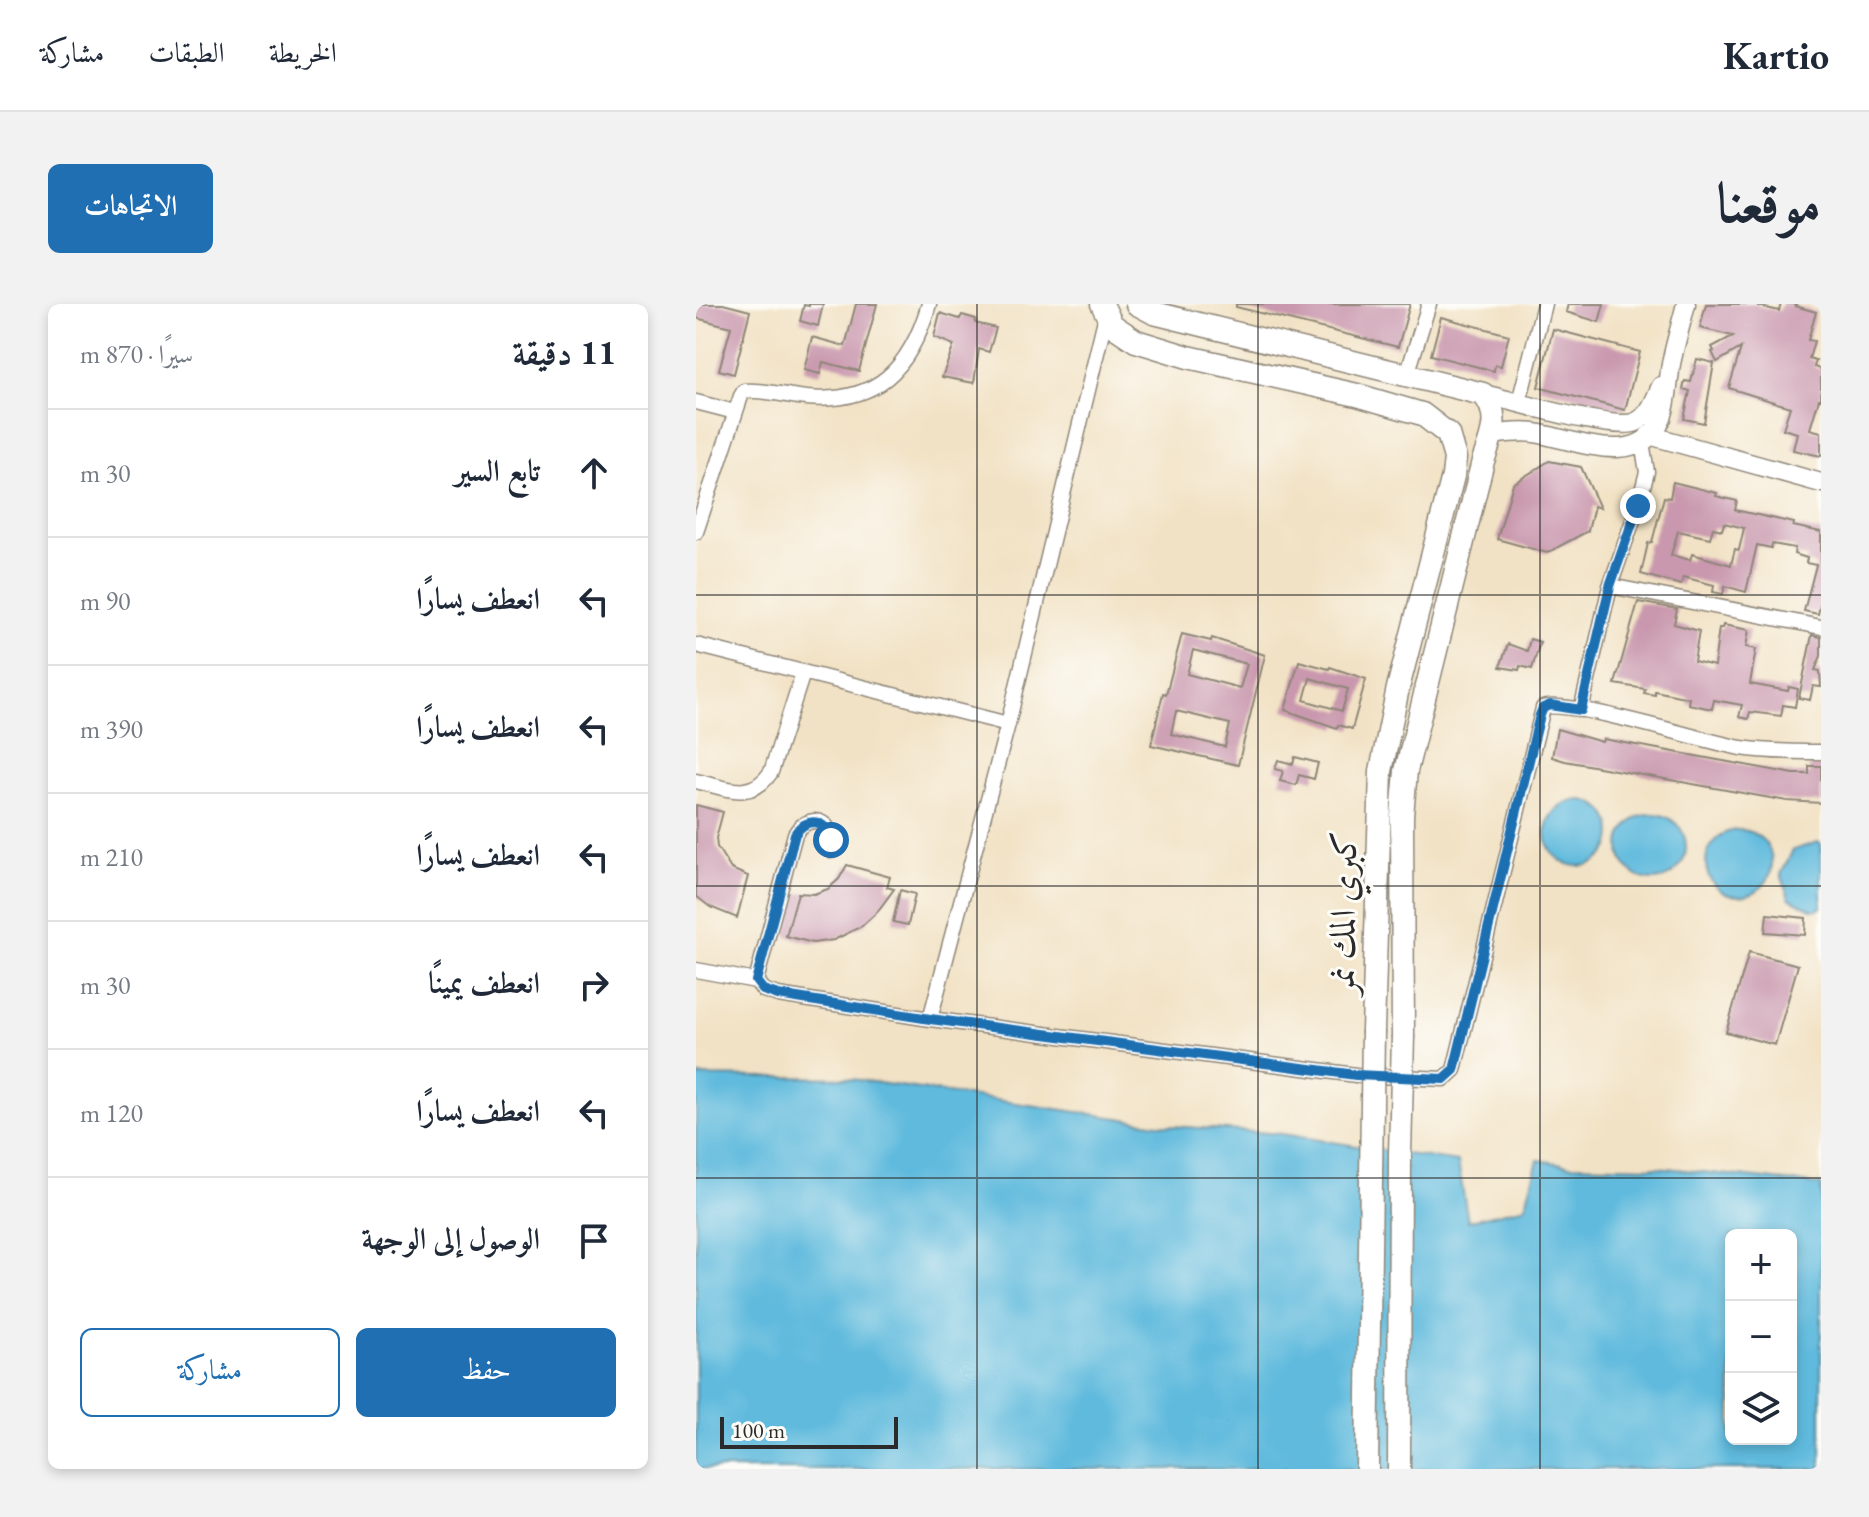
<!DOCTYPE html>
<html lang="ar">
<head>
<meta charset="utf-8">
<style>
  body { margin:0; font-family:"EB Garamond",Amiri,serif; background:#f2f2f3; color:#1f2937; direction:rtl }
  .controls { position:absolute; right:24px; bottom:24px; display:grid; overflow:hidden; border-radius:12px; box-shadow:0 4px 12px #0003 }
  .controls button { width:72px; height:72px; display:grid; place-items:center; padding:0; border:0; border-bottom:2px solid #e0e1e3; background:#fff; color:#1f2937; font:40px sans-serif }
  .scale { position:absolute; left:24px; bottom:20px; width:178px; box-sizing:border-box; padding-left:8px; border:4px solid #2b2b2b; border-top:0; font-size:22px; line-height:28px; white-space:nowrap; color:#2b2b2b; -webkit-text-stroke:6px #fdfcf7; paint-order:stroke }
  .stop { position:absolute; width:24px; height:24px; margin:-18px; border:6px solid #1f6fb2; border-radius:50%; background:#fff }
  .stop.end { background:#1f6fb2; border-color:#fff; box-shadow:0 2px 8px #0008 }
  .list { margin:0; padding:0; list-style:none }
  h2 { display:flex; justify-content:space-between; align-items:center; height:104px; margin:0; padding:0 32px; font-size:34px }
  h2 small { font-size:26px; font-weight:400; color:#747a83 }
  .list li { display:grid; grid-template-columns:52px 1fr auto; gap:24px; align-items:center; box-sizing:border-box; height:128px; padding:0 32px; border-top:2px solid #e0e1e3 }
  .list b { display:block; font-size:30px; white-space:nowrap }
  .list em { font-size:26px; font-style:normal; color:#747a83 }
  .actions { display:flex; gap:16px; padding:24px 32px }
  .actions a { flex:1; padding:18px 0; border:2px solid #1f6fb2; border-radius:12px; text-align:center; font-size:28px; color:#1f6fb2 }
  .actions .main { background:#1f6fb2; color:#fff }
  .icon { flex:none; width:44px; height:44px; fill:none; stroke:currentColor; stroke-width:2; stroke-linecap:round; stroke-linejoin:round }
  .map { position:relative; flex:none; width:1125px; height:1165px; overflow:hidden; direction:ltr; border-radius:12px }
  header { display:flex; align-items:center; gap:48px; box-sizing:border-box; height:112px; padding:0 40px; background:#fff; border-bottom:2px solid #e0e1e3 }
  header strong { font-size:38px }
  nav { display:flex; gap:44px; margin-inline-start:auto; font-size:28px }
  .intro { display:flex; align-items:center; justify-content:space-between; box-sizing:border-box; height:192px; padding:0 48px }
  h1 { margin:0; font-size:56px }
  .button { padding:20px 36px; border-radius:12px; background:#1f6fb2; color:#fff; font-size:28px; font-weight:700 }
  main { display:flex; gap:48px; padding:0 48px }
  aside { flex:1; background:#fff; border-radius:12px; box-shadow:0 4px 12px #0003 }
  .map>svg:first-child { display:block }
  .water { fill:#5fbadd; stroke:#457284; stroke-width:2; fill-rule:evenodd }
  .building { fill:#c998ae; fill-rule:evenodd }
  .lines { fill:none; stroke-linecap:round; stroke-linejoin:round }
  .minor-casing { stroke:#8e8678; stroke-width:17 }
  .tertiary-casing { stroke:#8e8678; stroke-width:21 }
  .trunk-casing { stroke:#8e8678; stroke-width:25 }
  .minor { stroke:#fff; stroke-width:14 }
  .tertiary { stroke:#fff; stroke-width:18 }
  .trunk { stroke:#fff; stroke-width:22 }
  .trunk-bridge-casing { stroke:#8e8678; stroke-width:25; stroke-linecap:butt }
  .trunk-bridge { stroke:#fff; stroke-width:22 }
  .route { stroke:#1f6fb2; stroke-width:10 }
  .grid { fill:none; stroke:#2b2b2b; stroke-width:2; stroke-opacity:0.55 }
  .labels { text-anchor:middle; stroke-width:6; stroke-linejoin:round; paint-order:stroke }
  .street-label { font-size:36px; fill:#2b2b2b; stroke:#fdfcf7 }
</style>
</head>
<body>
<header>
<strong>Kartio</strong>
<nav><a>الخريطة</a><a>الطبقات</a><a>مشاركة</a></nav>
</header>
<div class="intro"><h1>موقعنا</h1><a class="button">الاتجاهات</a></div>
<main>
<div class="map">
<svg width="1125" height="1165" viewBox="0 0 1125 1165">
  <rect width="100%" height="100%" fill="#fdfcf7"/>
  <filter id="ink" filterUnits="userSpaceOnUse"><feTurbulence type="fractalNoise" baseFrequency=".0125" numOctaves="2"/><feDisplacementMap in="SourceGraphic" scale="16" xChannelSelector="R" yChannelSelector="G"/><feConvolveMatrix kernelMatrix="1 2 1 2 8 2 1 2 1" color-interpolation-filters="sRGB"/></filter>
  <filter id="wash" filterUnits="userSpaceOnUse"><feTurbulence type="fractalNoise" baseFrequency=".006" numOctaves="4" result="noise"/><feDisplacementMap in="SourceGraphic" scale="32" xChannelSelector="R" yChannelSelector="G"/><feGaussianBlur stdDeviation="1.8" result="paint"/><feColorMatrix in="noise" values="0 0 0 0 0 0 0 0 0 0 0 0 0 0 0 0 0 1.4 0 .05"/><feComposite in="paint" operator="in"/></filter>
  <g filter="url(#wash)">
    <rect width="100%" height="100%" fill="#f2e2c5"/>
    <path class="water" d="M850 529a33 33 0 1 1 66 0a33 33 0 1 1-66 0Z
      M924 543a33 33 0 1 1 66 0a33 33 0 1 1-66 0Z
      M1010 559a33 33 0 1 1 66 0a33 33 0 1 1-66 0Z
      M 1122,538 L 1125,540 L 1125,604 L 1117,606 L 1093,594 L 1085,570 L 1097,546 Z
      M 0,772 L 149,774 L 477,822 L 586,830 L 762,858 L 772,917 L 829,903 L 842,856 L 874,861 L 962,863 L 1125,881 L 1125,1165 L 0,1165 ZM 1035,931 L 1095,931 L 1095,1135 L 1035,1135 Z"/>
    <g id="blocks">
      <path class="building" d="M 0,0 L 27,0 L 54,7 L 38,70 L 23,66 L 35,23 L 0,14 Z
        M 113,0 L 127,0 L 122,22 L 104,17 L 108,1 L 113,2 Z
        M 160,0 L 181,0 L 163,67 L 127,58 L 124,70 L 108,66 L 116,33 L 149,42 Z
        M 540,0 L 714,0 L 702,43 L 540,3 Z
        M 872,0 L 908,0 L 903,18 L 870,8 Z
        M 1010,0 L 1062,0 L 1062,2 L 1083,7 L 1085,0 L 1100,0 L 1099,2 L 1120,8 L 1112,36 L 1118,37 L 1113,55 L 1120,57 L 1118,63 L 1125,65 L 1125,95 L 1123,95 L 1114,125 L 1125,128 L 1125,152 L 1097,146 L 1101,129 L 1087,125 L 1094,103 L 1033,84 L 1045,44 L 1021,58 L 1016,48 L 1018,47 L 1016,43 L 1037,32 L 1004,24 Z
        M 244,9 L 264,15 L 266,11 L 280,15 L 279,19 L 300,24 L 293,48 L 283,45 L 278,79 L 246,73 L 258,41 L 238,33 Z
        M 745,13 L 813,31 L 805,62 L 799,61 L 798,67 L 735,51 Z
        M 857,25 L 944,48 L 929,106 L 842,83 Z
        M 1001,55 L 1018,59 L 1008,119 L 988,115 L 994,87 L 987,85 L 989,77 L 995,78 Z
        M 853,157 L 885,163 L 904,204 L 898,202 L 892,227 L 851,249 L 801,235 L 817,180 Z
        M 977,178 L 1021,189 L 1020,192 L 1041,197 L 1039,206 L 1098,219 L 1097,222 L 1125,228 L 1125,298 L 1122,310 L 1108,307 L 1120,261 L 1110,259 L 1111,254 L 1098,250 L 1099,244 L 1076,240 L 1075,244 L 1061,241 L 1050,288 L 1029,282 L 1027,290 L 1017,288 L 1018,281 L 987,273 L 985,281 L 945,270 L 952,239 L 956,238 L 968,193 L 974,194 ZM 1028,219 L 1048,224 L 1043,246 L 1039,245 L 1035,261 L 996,250 L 994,256 L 975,251 L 982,227 L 1014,234 L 1017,224 L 1026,226 Z
        M 942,298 L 981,305 L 978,320 L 1003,327 L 998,357 L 1018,362 L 1023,324 L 1026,324 L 1027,321 L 1053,326 L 1050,343 L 1060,345 L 1054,380 L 1092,387 L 1093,383 L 1102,385 L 1099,403 L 1087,401 L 1085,412 L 1054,408 L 1052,415 L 1043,413 L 1046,401 L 1018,396 L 1016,405 L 992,400 L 993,394 L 959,387 L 959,391 L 948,389 L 949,385 L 919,380 Z
        M 486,330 L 515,337 L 516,334 L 569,351 L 542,461 L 455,441 L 467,389 L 470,390 ZM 497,346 L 551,360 L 544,384 L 491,370 ZM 480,407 L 534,420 L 529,443 L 475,430 Z
        M 1116,331 L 1125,333 L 1125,352 L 1119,366 L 1124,367 L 1125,383 L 1117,382 L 1114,396 L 1103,394 Z
        M 834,335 L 844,338 L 836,365 L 824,362 L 823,366 L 804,363 L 812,340 L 831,347 Z
        M 603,357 L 633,365 L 634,363 L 670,375 L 656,425 L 642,421 L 641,424 L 589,406 ZM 614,374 L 652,385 L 646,407 L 608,396 Z
        M 861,425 L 906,438 L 907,435 L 1098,470 L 1113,470 L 1113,462 L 1125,462 L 1125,499 L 1091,497 L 869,457 L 856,453 Z
        M 599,453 L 622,459 L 618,475 L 603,471 L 600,481 L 584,477 L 587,467 L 579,465 L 582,456 L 597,460 Z
        M 0,501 L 27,508 L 20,534 L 21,543 L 35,565 L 52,572 L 41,614 L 14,603 L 0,592 Z
        M 151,561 L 194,573 L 191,583 L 198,585 L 181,608 L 166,622 L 138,636 L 117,639 L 90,632 L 102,589 L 118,590 L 132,585 L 143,575 Z
        M 204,586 L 219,590 L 212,621 L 197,618 Z
        M 1071,610 L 1110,614 L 1109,631 L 1069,628 Z
        M 1053,648 L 1102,661 L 1079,741 L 1030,728 Z"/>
    </g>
  </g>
  <g filter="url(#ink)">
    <use href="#blocks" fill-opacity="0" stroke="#8e8678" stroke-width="2"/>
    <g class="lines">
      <defs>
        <path id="minor" d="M 711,71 L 733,0
          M 0,98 L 39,108
          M 823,98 L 848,0
          M 0,228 L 45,92 L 48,87 C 68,85 90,92 110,94 C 181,100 214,65 233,0
          M 914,282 L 1125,323
          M 0,341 L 312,420
          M 885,406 L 914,282 L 942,202 L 951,168 L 946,138
          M 0,477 C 30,484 55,498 75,468 L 107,369
          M 0,666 L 60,677 L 67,686 L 82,691 L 234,715 L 660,771 L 748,775 L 758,766 L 847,404 C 870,394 1010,438 1045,444 C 1071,448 1098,448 1125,448
          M 60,677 L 99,530 C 106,518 123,510 133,526 C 136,532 136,541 136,547
          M 234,715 L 312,420 L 410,11"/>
        <path id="tertiary" d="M 787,90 C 815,96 919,128 940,118 C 954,111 959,95 965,82
          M 796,131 C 811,129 825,127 839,129 C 878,135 945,167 966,114 C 972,97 972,77 975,60 C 979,40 985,20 990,0
          M 953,131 L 1125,179"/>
        <path id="trunk" d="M 406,0 L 416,21 L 440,37 L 492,53 L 661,91 L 726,110 L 752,130 L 759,154 L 757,172 L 702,384 L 685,467 L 677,727
          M 441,0 L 458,9 L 787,90 C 806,111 795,134 787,157 L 710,467 L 706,512 L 707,732"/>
      </defs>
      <use href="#minor" class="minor-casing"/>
      <use href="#tertiary" class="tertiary-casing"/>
      <use href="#trunk" class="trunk-casing"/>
      <use href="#minor" class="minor"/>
      <use href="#tertiary" class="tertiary"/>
      <use href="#trunk" class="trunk"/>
      <defs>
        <path id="trunk-bridge" d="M 671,1165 L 677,727
          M 703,1165 L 704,850 L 707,732"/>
      </defs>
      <use href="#trunk-bridge" class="trunk-bridge-casing"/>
      <use href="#trunk-bridge" class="trunk-bridge"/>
    </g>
  </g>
  <g class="lines" filter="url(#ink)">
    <path class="route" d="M 135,536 C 130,515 111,512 99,530 L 60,677 L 67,686 L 82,691 L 234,715 L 660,771 L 748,775 L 758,766 L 844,411 L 847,404 L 854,401 L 885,406 L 914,282 L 942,202"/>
  </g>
  <path class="grid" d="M 281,0 L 281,1165M 562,0 L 562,1165M 844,0 L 844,1165M 0,291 L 1125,291M 0,582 L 1125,582M 0,874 L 1125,874"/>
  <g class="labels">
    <g class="street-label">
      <text transform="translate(646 609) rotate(-89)" y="13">كبري المك نمر</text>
    </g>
  </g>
</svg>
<div class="controls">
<button>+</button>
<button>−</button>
<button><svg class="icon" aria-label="layers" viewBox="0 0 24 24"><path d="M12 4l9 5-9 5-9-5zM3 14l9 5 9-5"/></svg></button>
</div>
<div class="scale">100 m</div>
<div class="stop" style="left:135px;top:536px"></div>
<div class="stop end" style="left:942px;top:202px"></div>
</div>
<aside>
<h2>11 دقيقة<small>سيرًا · 870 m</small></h2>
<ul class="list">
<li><svg class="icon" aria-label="ahead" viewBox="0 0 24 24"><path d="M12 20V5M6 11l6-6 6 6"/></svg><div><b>تابع السير</b></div><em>30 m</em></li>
<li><svg class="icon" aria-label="left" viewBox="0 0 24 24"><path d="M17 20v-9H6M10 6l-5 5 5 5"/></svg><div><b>انعطف يسارًا</b></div><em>90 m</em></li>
<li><svg class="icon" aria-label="left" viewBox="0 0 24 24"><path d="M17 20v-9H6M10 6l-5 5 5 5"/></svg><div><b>انعطف يسارًا</b></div><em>390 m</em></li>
<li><svg class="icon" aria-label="left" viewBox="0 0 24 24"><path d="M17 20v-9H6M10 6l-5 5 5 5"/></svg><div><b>انعطف يسارًا</b></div><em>210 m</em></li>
<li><svg class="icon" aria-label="right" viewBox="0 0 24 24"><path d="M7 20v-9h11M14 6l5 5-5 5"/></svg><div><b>انعطف يمينًا</b></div><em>30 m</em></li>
<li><svg class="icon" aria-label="left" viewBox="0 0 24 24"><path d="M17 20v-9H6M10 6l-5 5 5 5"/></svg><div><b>انعطف يسارًا</b></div><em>120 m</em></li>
<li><svg class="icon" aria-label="arrive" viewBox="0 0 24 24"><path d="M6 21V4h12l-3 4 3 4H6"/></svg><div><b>الوصول إلى الوجهة</b></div></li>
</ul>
<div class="actions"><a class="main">حفظ</a><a>مشاركة</a></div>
</aside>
</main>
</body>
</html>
